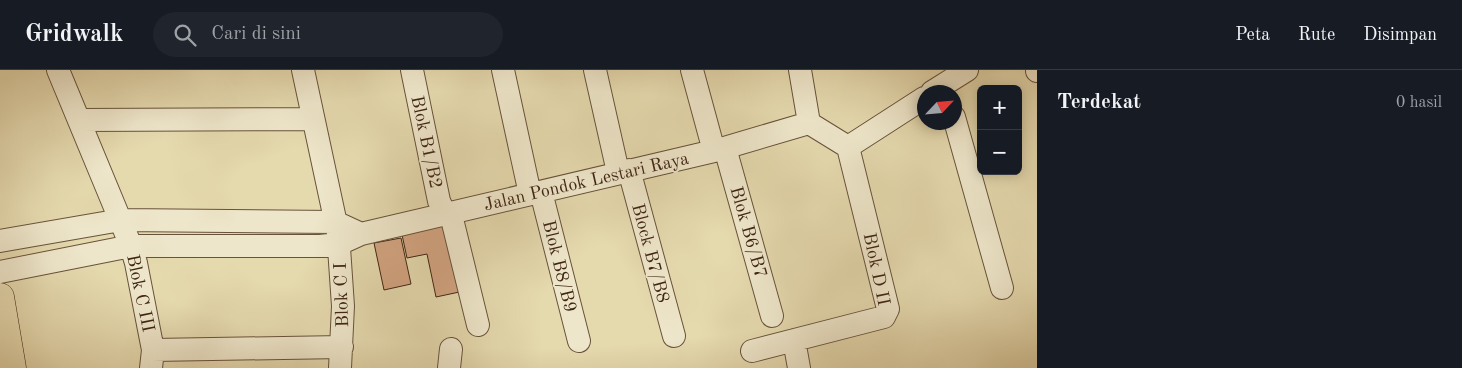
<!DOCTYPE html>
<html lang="id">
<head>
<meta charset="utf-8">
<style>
  body { margin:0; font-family:"Old Standard TT",serif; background:#20242c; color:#f1f3f6 }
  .controls { position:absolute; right:15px; top:15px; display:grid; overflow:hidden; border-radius:8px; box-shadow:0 2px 12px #0003 }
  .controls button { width:45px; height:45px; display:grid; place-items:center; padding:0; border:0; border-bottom:1px solid #363941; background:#171b24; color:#f1f3f6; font:25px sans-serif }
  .compass { position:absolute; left:917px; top:15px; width:45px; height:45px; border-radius:50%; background:#171b24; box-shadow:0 2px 12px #0003; rotate:64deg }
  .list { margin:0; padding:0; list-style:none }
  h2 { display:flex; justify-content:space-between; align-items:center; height:65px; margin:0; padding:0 20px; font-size:21px }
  h2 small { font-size:16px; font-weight:400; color:#9ea1a6 }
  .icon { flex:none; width:28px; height:28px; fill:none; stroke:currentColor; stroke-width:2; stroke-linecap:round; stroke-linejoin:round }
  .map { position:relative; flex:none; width:1037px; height:298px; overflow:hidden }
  header { display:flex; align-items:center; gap:30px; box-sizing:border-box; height:70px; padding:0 25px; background:#171b24; border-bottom:1px solid #363941 }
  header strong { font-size:24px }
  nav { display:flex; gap:28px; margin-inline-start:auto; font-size:18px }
  .search { width:350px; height:45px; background:#20242c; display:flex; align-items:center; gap:12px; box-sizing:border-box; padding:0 18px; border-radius:28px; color:#9ea1a6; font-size:19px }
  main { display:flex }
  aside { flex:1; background:#171b24 }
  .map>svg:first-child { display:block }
  .building { fill:#d2a481; stroke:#3f2515 }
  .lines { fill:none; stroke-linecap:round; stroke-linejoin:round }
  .minor-casing { stroke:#68523b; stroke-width:24 }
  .major-casing { stroke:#3f2515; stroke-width:29 }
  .minor { stroke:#eee6ca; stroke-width:22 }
  .major { stroke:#e5d9ae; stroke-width:28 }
  .labels { text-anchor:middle; stroke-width:4; stroke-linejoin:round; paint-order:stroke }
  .street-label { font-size:18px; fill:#3f2515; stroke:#eee6ca }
</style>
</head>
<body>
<header>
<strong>Gridwalk</strong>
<div class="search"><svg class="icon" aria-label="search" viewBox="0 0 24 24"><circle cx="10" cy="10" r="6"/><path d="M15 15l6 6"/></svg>Cari di sini</div>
<nav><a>Peta</a><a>Rute</a><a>Disimpan</a></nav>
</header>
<main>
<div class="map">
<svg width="1037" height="298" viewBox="0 0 1037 298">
  <rect width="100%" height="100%" fill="#e5d9ae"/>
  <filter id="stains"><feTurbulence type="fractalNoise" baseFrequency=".004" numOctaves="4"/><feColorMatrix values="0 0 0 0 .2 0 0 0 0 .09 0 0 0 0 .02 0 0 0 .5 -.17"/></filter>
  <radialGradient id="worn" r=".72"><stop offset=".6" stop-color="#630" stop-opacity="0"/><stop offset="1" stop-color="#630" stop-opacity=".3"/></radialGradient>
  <path class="building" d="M 449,150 L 464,221 L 436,227 L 427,184 L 407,188 L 401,160 Z
    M 401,168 L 411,214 L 384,220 L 374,173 Z"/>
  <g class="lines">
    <defs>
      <path id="minor" d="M 58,0 L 131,176 L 136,193 L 153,280 L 151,298
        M 303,0 L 338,163 L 343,236 L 340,298
        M 412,0 L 439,131 L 445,144 L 452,149 L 478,255
        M 503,0 L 530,124
        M 595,0 L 618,102
        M 692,0 L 714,81
        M 800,0 L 809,53
        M 1037,0 L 1037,1
        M 932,22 L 967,0
        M 954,47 L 1002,218
        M 79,50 L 313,49
        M 809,53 L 848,77
        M 848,77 L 924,28
        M 725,78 L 772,246
        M 629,100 L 674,266
        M 541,122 L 579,271
        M 0,171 L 121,150 L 335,152 L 361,164
        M 0,202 L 131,176 L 320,176 L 339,174 L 361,164 L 714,81 L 809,53
        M 794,270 L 799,298
        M 153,280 L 342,277
        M 752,281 L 884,247 L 888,239 L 848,77
        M 449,298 L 451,279"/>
      <path id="major" d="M 0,227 L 12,298"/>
    </defs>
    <use href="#minor" class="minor-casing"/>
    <use href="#major" class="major-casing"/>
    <use href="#minor" class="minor"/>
    <use href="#major" class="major"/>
  </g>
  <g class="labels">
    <g class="street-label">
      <text transform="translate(427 72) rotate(78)" y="6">Blok B1/B2</text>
      <text transform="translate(586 111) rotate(-13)" y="6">Jalan Pondok Lestari Raya</text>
      <text transform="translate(749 162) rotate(74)" y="6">Blok B6/B7</text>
      <text transform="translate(651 183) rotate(75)" y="6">Block B7/B8</text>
      <text transform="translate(560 196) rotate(76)" y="6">Blok B8/B9</text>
      <text transform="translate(877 199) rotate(78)" y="6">Blok D II</text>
      <text transform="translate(141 223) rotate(78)" y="6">Blok C III</text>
      <text transform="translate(341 225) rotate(-92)" y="6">Blok C I</text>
    </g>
  </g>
  <rect width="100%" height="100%" filter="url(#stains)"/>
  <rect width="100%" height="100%" fill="url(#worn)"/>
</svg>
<div class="controls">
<button>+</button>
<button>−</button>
</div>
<svg class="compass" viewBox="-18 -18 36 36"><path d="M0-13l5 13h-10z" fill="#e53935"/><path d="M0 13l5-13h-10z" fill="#9ea1a6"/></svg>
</div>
<aside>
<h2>Terdekat<small>0 hasil</small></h2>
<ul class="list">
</ul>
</aside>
</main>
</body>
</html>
